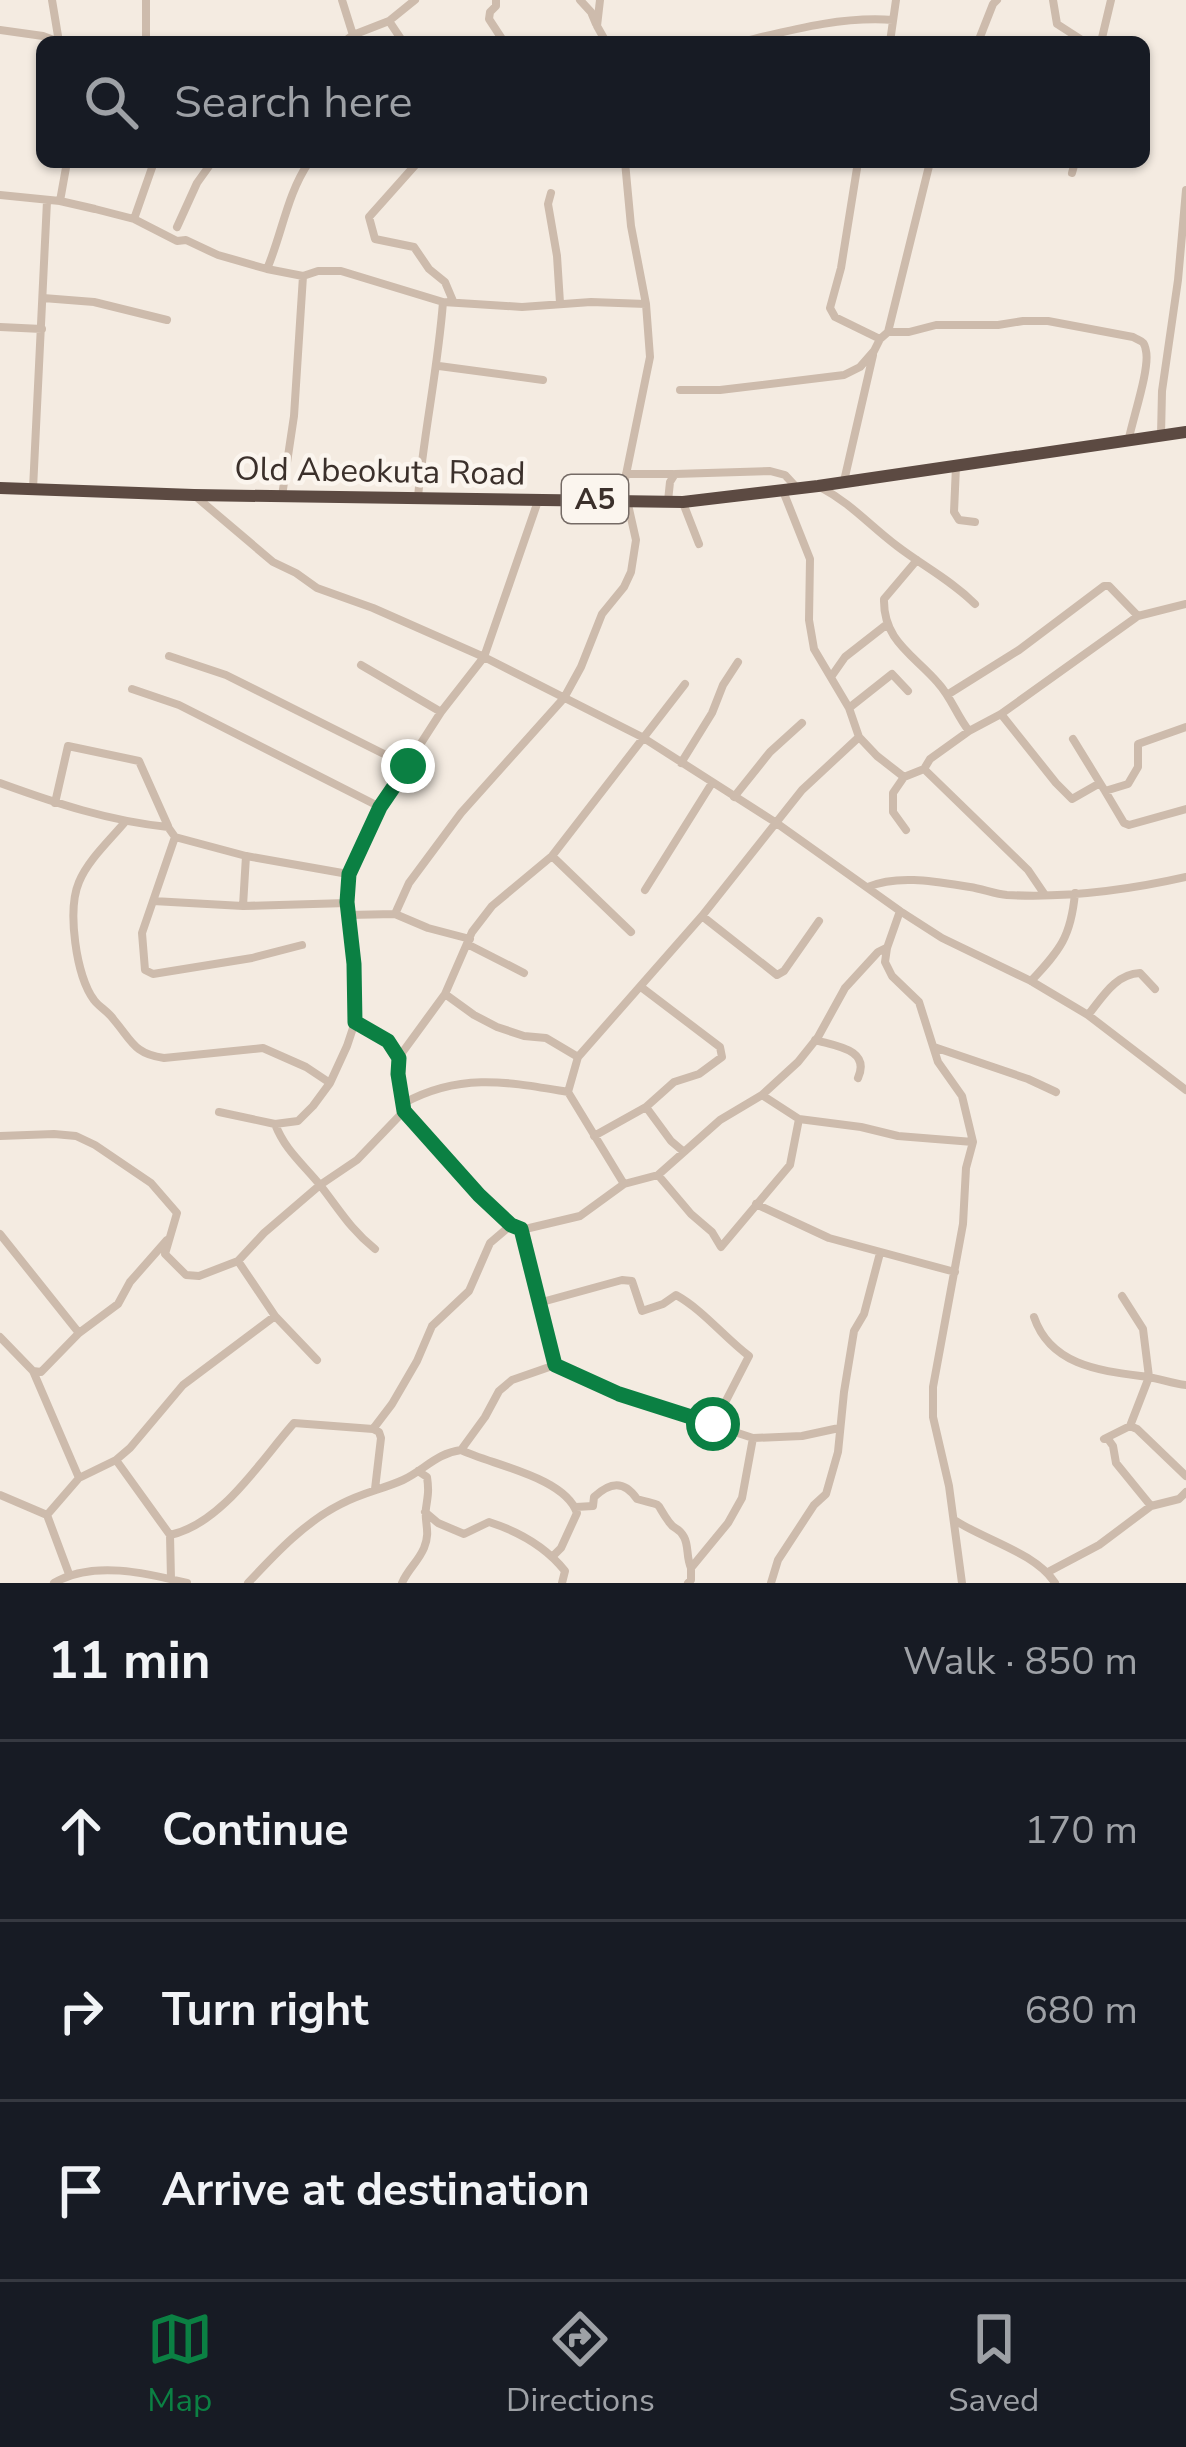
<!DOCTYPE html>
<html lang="en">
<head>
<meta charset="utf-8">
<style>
  body { margin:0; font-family:"Nunito Sans",sans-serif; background:#20242c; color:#f1f3f6 }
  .stop { position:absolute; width:36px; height:36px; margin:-27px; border:9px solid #0b8043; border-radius:50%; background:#fff }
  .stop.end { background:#0b8043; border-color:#fff; box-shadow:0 3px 12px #0008 }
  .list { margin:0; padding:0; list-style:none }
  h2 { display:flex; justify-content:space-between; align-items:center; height:156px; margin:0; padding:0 48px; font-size:51px }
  h2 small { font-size:39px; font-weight:400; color:#9ea1a6 }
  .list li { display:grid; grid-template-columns:78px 1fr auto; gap:36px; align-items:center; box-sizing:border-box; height:180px; padding:0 48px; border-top:3px solid #363941 }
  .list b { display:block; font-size:45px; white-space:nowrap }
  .list em { font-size:39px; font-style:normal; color:#9ea1a6 }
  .icon { flex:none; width:66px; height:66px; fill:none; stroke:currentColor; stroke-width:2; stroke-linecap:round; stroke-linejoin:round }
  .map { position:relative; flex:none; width:1186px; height:1583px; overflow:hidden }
  .search { position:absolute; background:#171b24; box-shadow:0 3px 9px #0004; left:36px; right:36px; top:36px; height:132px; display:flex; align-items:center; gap:30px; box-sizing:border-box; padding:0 42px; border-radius:18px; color:#9ea1a6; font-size:45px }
  .sheet { height:696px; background:#171b24 }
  nav { display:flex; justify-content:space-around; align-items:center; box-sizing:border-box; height:168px; border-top:3px solid #363941; background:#171b24; font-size:33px; color:#9ea1a6 }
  nav a { display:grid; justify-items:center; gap:6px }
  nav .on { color:#0b8043 }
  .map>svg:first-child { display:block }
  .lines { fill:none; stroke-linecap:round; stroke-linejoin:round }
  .minor { stroke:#cdbbac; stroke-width:8 }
  .highway { stroke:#5c4a42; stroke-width:12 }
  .route { stroke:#0b8043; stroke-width:15 }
  .labels { text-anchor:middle; stroke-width:9; stroke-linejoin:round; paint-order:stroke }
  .shield { fill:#fbf5ee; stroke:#756b66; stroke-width:3 }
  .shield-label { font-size:30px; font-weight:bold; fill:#3b302b }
  .street-label { font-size:33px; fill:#3b302b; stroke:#fbf5ee }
</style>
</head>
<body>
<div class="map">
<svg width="1186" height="1583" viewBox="0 0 1186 1583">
  <rect width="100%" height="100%" fill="#f4ebe1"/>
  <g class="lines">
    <path class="minor" d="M 52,0 L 59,42
      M 342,0 L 353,35
      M 496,0 L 496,6 L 490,12 L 489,19 L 504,42
      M 580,0 L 591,12 L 596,24
      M 600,0 L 597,26 L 606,42
      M 1053,0 L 1057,24 L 1085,42
      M 389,21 L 403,42
      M 0,30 L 43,36 L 59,42
      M 146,42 L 146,0
      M 344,42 L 353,35 L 389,21 L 415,0
      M 741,42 C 791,30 842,16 893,20
      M 890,42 L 896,0
      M 978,42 L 993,4 L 997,0
      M 1101,42 L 1111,0
      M 418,162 L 369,217 L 375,239 L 414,247 L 429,269 L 445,282 L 453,301
      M 858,162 L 841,268 L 830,308 L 835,317 L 880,339
      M 1072,173 L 1075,162
      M 551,193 L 548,204 L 557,256 L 560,303
      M 0,195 L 60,201 L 95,209 L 134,219 L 177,241 L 186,240 L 218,255 L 267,269 L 303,276 L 318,271 L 341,271 L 443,302 L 522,307 L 591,302 L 646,304
      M 60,201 L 67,162
      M 134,219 L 154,162
      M 177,227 L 197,183 L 212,162
      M 267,269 C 282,234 287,194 309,162
      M 43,298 L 94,302 L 167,320
      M 0,327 L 42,329
      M 888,332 L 930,162
      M 439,366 L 543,380
      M 680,390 L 720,390 L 844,375 L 860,367 L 874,351 L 880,339 L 888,332 L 909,332 L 936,325 L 998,325 L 1023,321 L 1048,321 L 1133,337 C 1142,342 1144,340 1146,351 C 1150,368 1133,418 1129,438
      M 1161,435 L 1162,391 L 1178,280 L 1186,190
      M 956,466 L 954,512 L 959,520 L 975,522
      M 626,474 L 673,474
      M 844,481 L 873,355
      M 820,487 C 852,504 869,525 897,546 C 923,566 951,580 975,604
      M 33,489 L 47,201
      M 783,491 L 810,559 L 809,620 L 814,649 L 849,708 L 859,737 L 877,756 L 904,777
      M 194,495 L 273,562 L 296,573 L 317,588 L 373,608 L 484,657 L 642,737 L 775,822 L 900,911 L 942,938 L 1031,981 L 1088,1015 L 1186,1090
      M 282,496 L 294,416 L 303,276
      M 418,497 C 424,432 438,368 443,302
      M 621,499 L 650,357 L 646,304 L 631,226 L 625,162
      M 668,501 L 670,482 L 675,474 L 770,471 L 785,475 L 798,489
      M 683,503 L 699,544
      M 917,560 L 884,599 C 883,641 914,655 938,683 C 951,697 957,716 969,731
      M 169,656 L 226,675 L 408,766
      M 361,665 L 441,712
      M 831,677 L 845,657 L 886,625
      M 132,689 L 179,705 L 380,807
      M 947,695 L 1019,650 L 1104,586 L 1109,586 L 1138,616
      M 849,708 L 892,674 L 908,691
      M 1001,714 L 1056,783 L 1072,799 L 1100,783 L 1105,791 L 1128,784 L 1138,767 L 1138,744 L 1186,727
      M 1073,739 L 1100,783
      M 681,763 L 712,713 L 723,685 L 738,662
      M 924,769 L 1028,870 L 1045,895
      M 0,783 C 55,803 109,821 168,827 L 175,837 L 246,856 L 348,874
      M 1105,791 L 1124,823 L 1129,825 L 1186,809
      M 734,797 L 770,752 L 802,723
      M 55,803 L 68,746 L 139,761 L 168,826
      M 125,822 C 110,840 88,860 79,882 C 67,910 76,976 94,1000 C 99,1007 109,1012 114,1020 C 132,1041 134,1054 164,1058 L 263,1048 L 306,1067 L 330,1083
      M 906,830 L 893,812 L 893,793 L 904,777 L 924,769 L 930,759 L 969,731 L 1001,714 L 1138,616 L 1186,604
      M 175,837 L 142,933 L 145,970 L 153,974 L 252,958 L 302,945
      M 552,856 L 631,932
      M 868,887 C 898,874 938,882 970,887 C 983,889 995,894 1007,895 C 1066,898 1129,890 1186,877
      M 645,890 L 712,783
      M 153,901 L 243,906 L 347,903
      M 243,906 L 246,856
      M 900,911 L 887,948 L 885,962 L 892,976 L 919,1002 L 938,1062 L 962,1096 L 973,1142 L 966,1168 L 963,1224 L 933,1387 L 933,1417 L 949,1486 L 962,1583
      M 395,914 L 409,883 L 461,813 L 564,698 L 581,667 L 602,614 L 624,587 L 631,572 L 636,540 L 627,500
      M 348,915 L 395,914 L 428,928 L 470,939
      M 702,916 L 777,975 L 784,971 L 819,921
      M 469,945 L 524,973
      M 1031,981 C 1060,950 1071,937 1075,893
      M 445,994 L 474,1015 L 497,1027 L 524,1036 L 546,1038 L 578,1057
      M 1088,1015 C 1102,998 1115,974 1140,973 L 1155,989
      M 355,1022 L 388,1041 L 399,1057
      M 815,1040 C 835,1046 871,1049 858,1078
      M 934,1047 L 1028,1079 L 1056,1092
      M 762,1095 L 799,1119 L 861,1127 L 898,1136 L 973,1142
      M 404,1103 C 461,1072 508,1082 568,1092
      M 646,1107 L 671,1141 L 684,1152
      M 219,1112 L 275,1124 C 285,1150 302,1163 320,1185 C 339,1209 350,1229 375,1249
      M 275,1124 L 298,1121 L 313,1106 L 330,1083 L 347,1046 L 355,1022 L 355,989 L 347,903 L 348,874 L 380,807 L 441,712 L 484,657 L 538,501
      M 0,1136 L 54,1134 L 76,1136 L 95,1145 L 151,1183 L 177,1213 L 165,1254 L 186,1275 L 199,1276 L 238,1261 L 264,1233 L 320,1185 L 357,1160 L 404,1111
      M 594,1136 L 646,1107 L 674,1082 L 699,1074 L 722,1057 L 720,1047 L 641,987
      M 658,1175 L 691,1214 L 712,1232 L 721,1247 L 790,1165 L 799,1119
      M 624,1184 L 568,1092 L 578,1057 L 702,916 L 802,790 L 859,737
      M 756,1204 L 829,1238 L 955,1272
      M 521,1230 L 580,1216 L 624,1184 L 658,1175 L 720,1120 L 762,1095 L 798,1062 L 818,1037 L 845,988 L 878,952 L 886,948
      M 0,1234 L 79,1333
      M 238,1261 L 275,1316 L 317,1360
      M 1122,1296 L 1143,1329 L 1149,1377 L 1130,1426 L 1104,1439 L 1108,1439 L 1113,1446 L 1116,1463 L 1151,1506
      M 542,1302 L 622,1280 L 632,1281 L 642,1311 L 663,1304 L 676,1295 C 703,1310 724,1337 749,1356 L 714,1424
      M 1034,1317 C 1051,1367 1103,1371 1148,1377 C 1161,1379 1173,1384 1186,1385
      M 0,1337 L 33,1371 L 79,1478
      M 555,1365 L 542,1302 L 521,1230 L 511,1225 L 479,1195 L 404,1111 L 397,1074 L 399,1057 L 445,994 L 472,932 L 492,906 L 552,856 L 685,684
      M 33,1371 L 41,1372 L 79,1333 L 118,1304 L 130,1282 L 167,1240
      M 1130,1426 L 1137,1429 L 1186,1476
      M 461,1450 C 492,1465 565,1477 577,1513 L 561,1548 L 553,1556
      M 116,1460 L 170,1535 L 171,1579
      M 375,1489 L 381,1438 L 379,1432 L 373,1429 L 392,1404 L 417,1361 L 432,1326 L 469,1291 L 490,1243 L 511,1225
      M 0,1495 L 47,1515 L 69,1574
      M 576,1507 L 593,1506 L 594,1497 C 610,1482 624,1480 637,1499 C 666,1507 653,1500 669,1522 C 675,1531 678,1526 684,1537 C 689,1546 686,1557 691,1568
      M 425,1512 L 438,1523 L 464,1534 L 489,1522 C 517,1531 546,1547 565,1571 L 562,1583
      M 47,1515 L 79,1478 L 116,1460 L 130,1448 L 183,1385 L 275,1316
      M 956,1521 C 985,1540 1036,1553 1055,1583
      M 170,1535 C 222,1524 261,1460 294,1423 L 373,1429
      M 1048,1572 L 1099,1545 L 1151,1506 L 1179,1499 L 1186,1492
      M 54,1583 C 92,1560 147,1573 187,1583
      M 248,1583 C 276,1553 305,1522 341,1504 C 361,1493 383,1489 403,1480 C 424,1470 437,1453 461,1450 L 485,1417 L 499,1391 L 512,1380 L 555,1365 L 619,1394 L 753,1438 L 802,1436 L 839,1428
      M 402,1583 C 408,1569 418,1562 424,1548 C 431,1531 424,1523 426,1508 C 428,1495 429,1490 427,1477 L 418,1471
      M 688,1583 L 691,1580 L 691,1568 L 728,1523 L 742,1498 L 753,1438
      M 771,1583 L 778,1560 L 814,1505 L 826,1494 L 838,1452 L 844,1392 L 854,1331 L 864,1314 L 880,1253"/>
    <path class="highway" d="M 0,488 L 194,495 L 683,502 L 818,486 L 1186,432"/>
  </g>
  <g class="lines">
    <path class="route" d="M 408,766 L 380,807 L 349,874 L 347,902 L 354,964 L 355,1022 L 388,1041 L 399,1058 L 398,1074 L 404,1111 L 479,1195 L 511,1225 L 521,1229 L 555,1365 L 619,1394 L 713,1424"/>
  </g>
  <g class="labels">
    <rect class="shield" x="562" y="475" width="66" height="48" rx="9"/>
    <g class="shield-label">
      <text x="595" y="509">A5</text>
    </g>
    <g class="street-label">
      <text transform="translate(380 470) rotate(1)" y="12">Old Abeokuta Road</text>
    </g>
  </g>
</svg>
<div class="stop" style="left:713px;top:1424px"></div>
<div class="stop end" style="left:408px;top:766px"></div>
<div class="search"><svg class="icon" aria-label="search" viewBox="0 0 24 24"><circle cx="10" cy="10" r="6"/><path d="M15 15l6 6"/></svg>Search here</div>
</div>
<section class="sheet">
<h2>11 min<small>Walk · 850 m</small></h2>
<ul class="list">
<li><svg class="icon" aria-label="ahead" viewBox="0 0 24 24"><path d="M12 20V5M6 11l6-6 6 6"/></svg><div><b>Continue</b></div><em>170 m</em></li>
<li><svg class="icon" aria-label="right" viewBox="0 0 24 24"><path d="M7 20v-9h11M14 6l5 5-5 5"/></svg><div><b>Turn right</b></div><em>680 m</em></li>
<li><svg class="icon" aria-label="arrive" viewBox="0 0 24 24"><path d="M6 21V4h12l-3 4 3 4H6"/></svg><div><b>Arrive at destination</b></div></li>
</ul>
</section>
<nav>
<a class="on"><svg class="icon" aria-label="map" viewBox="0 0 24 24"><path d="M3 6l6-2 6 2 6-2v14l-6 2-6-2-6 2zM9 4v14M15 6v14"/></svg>Map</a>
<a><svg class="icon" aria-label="directions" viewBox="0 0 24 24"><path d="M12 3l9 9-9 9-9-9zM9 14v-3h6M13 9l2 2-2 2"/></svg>Directions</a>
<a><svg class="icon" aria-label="saved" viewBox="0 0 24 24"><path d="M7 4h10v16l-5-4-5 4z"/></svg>Saved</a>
</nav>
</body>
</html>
